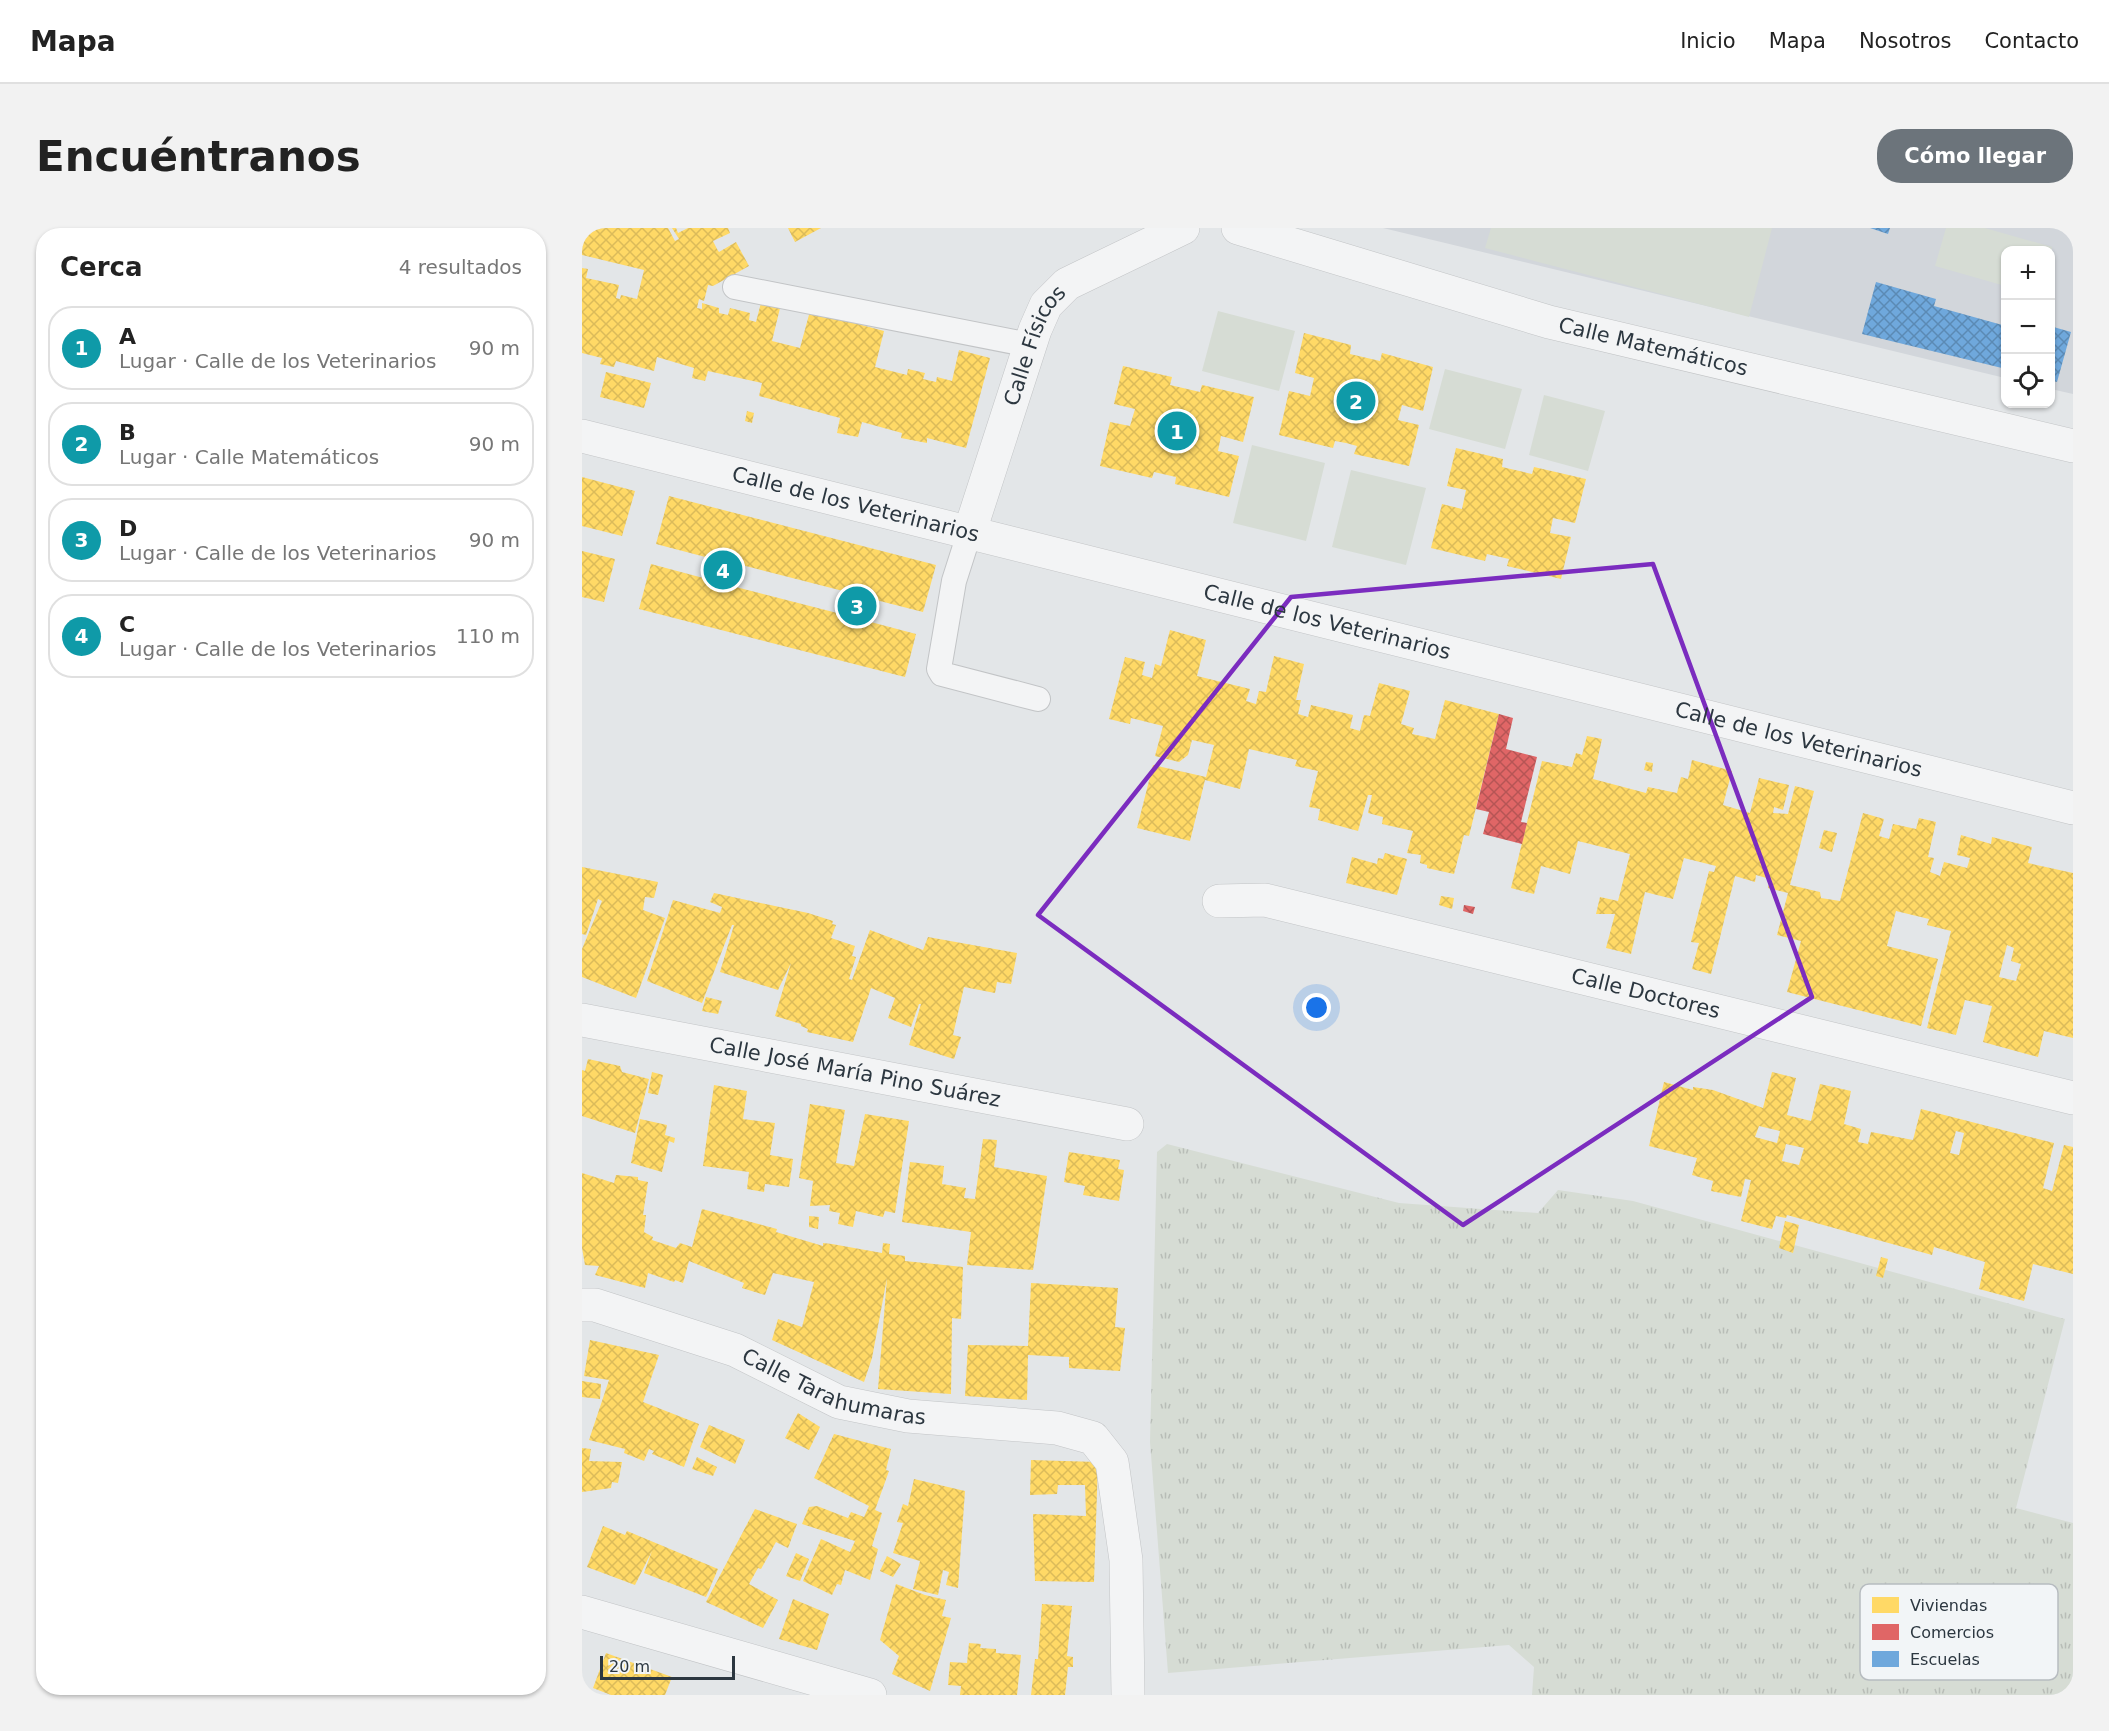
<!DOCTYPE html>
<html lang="es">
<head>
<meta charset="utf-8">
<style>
  body { margin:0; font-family:"DejaVu Sans",sans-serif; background:#f2f2f2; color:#222 }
  .controls { position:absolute; right:18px; top:18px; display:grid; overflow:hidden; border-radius:12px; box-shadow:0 2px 4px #0004 }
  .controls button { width:54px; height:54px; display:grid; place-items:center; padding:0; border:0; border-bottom:2px solid #e0e0e0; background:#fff; color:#222; font:30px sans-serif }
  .scale { position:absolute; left:18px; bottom:15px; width:135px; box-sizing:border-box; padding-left:6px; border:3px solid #2c3740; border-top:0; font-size:16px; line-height:21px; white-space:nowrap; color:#2c3740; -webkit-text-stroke:4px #f2f5f7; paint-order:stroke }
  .you { position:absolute; left:735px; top:780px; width:21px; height:21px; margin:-15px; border:4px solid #fff; border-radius:50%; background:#1a73e8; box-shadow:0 0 0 9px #1a73e833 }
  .badge { display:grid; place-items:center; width:39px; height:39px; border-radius:50%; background:#6c747b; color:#fff; font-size:20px; font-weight:700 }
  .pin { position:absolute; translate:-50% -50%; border:3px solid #fff; box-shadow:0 2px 6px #0006 }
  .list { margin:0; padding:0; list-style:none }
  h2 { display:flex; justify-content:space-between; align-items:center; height:78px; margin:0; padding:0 24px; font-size:26px }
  h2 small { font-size:20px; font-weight:400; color:#767676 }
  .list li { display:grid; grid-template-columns:39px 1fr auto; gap:18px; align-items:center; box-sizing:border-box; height:84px; margin:0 12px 12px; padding:0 12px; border:2px solid #e0e0e0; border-radius:24px }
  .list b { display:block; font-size:22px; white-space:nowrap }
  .list p { margin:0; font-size:20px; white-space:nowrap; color:#767676 }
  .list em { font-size:20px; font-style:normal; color:#767676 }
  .icon { flex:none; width:33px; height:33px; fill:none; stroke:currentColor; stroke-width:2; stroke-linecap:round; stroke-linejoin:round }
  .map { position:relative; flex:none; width:1491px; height:1467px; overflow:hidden; border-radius:24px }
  header { display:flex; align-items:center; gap:36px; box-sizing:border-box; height:84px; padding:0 30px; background:#fff; border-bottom:2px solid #e0e0e0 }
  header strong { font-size:28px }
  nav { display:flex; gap:33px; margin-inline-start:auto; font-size:21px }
  .intro { display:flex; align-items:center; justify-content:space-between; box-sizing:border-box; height:144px; padding:0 36px }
  h1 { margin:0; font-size:42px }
  .button { padding:15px 27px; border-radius:24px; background:#6c747b; color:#fff; font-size:21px; font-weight:700 }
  main { display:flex; gap:36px; padding:0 36px }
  aside { flex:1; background:#fff; border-radius:24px; box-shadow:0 2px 4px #0004 }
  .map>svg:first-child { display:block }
  .built { fill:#d2d6db }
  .grass { fill:url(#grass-tufts) }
  .park { fill:#d6dcd4 }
  .homes { fill:url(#homes-cross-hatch); fill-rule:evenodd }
  .shops { fill:url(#shops-cross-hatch) }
  .schools { fill:url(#schools-cross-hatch) }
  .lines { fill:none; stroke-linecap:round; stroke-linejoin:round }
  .service-casing { stroke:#c2c4c6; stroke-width:26 }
  .minor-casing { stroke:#c2c4c6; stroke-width:34 }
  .service { stroke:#f3f4f5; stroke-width:24 }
  .minor { stroke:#f3f4f5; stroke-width:33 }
  .marked { fill:none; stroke:#7b2cbf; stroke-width:4.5; stroke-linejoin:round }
  .labels { text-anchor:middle; stroke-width:6; stroke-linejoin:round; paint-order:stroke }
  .street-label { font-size:21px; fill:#2c3740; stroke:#f2f5f7 }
  .key { fill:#f2f5f7; stroke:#b7bcc0; stroke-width:1.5 }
  .key-label { font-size:16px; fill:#2c3740 }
</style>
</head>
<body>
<header>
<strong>Mapa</strong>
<nav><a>Inicio</a><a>Mapa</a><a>Nosotros</a><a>Contacto</a></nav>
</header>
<div class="intro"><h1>Encuéntranos</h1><a class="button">Cómo llegar</a></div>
<main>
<aside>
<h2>Cerca<small>4 resultados</small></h2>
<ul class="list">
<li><span class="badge" style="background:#0f9aa8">1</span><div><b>A</b><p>Lugar · Calle de los Veterinarios</p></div><em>90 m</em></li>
<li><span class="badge" style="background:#0f9aa8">2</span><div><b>B</b><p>Lugar · Calle Matemáticos</p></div><em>90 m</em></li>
<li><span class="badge" style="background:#0f9aa8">3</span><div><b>D</b><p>Lugar · Calle de los Veterinarios</p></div><em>90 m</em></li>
<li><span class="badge" style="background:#0f9aa8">4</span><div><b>C</b><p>Lugar · Calle de los Veterinarios</p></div><em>110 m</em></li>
</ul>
</aside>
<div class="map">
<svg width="1491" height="1467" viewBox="0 0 1491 1467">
  <defs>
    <pattern id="grass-tufts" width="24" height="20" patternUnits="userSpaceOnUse" patternTransform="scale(1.5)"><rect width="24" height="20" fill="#d6dcd4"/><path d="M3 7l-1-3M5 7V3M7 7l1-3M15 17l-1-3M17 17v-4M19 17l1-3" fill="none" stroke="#b8bdb7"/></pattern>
    <pattern id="homes-cross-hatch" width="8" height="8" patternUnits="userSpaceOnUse" patternTransform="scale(1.5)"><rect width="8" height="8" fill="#ffd966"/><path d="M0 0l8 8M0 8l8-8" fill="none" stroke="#dbbb5a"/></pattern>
    <pattern id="shops-cross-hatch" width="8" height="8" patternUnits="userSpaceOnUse" patternTransform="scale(1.5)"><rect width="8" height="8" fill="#e06666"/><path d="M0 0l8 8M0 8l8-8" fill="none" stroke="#b65555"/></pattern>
    <pattern id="schools-cross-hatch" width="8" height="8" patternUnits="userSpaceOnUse" patternTransform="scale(1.5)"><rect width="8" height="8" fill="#6fa8dc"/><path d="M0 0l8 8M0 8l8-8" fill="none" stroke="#5b8ab4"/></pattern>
  </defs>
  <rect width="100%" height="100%" fill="#e3e6e8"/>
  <path class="built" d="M 801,0 L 1491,0 L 1491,166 L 1469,161 L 1468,22 L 1424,22 L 1423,150 Z"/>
  <path class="grass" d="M 585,916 L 817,975 L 956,985 L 976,962 L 1051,973 L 1483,1091 L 1434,1280 L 1491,1295 L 1491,1467 L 950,1467 L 952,1439 L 927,1417 L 586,1445 L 568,1214 L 575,924 Z"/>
  <path class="park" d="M 909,0 L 1190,0 L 1167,89 L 903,20 Z
    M 1364,0 L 1403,0 L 1470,19 L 1469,25 L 1468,22 L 1424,22 L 1423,58 L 1353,38 Z
    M 636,83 L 713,103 L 697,163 L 620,143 Z
    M 863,141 L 940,161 L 923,221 L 847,201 Z
    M 962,167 L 1023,183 L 1006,243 L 947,227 Z
    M 670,217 L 743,235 L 724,313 L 651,295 Z
    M 769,242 L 844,260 L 824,337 L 750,319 Z"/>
  <path class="homes" d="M 0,0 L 86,0 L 93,13 L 97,11 L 90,0 L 94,0 L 96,5 L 106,0 L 146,0 L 148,5 L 131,13 L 135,21 L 137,24 L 154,14 L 167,38 L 131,58 L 126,57 L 122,73 L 117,71 L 115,80 L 120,81 L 120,75 L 137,80 L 137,85 L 146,87 L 148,80 L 168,85 L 167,92 L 174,94 L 180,71 L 199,76 L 190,113 L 218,120 L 228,83 L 302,103 L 293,139 L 325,147 L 326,141 L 343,145 L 341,151 L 354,154 L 355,149 L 370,153 L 377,122 L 408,130 L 384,220 L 345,210 L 345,215 L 319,210 L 320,205 L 280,194 L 276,209 L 255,205 L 258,190 L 177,168 L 180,155 L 126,143 L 123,153 L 110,150 L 112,140 L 75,129 L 72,143 L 34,133 L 32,139 L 18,136 L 20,130 L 0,125 L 0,40 L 6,41 L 4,50 L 37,57 L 34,70 L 38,71 L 39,67 L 55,71 L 62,42 L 0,27 Z
    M 206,0 L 239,0 L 213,14 Z
    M 722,105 L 769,117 L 768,126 L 798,133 L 800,125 L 851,139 L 841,183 L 820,177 L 816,192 L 837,197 L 827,238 L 772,226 L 775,218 L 764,215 L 753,213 L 751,220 L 697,207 L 707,163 L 728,168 L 732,150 L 713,145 Z
    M 541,138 L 590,149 L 588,157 L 618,164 L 620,157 L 672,169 L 661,214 L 639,208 L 636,223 L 657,228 L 647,269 L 593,256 L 594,249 L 572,244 L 570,250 L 518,238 L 528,194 L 548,198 L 553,181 L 532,176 Z
    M 24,144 L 69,155 L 62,180 L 18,169 Z
    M 165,183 L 172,185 L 170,195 L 163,193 Z
    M 874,220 L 921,231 L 920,239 L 950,246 L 952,239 L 1004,251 L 993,295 L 971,290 L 968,305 L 989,309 L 979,351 L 925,338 L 927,331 L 905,326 L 903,333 L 849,320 L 860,276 L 880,281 L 884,262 L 865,258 Z
    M 0,249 L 53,263 L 40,308 L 0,298 Z
    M 87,268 L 354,337 L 341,384 L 290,371 L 285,393 L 334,406 L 323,449 L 57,381 L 69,336 L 125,351 L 131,331 L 74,316 ZM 156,336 L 265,364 L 259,386 L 150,358 Z
    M 0,323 L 33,331 L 22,374 L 0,369 Z
    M 588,402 L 624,412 L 615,448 L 668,461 L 664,473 L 674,476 L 677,463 L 684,464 L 692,428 L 722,436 L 714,472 L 719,472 L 716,486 L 726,489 L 729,477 L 771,487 L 768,500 L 778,503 L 782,487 L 788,488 L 797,455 L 828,463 L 819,496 L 832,500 L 830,506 L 853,511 L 863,472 L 917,486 L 887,608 L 882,607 L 872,646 L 845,640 L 845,637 L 838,635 L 839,627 L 825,625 L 831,603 L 800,596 L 801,589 L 786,585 L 790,567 L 786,567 L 776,603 L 736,592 L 738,581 L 727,579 L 736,543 L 713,538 L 715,532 L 667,521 L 658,561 L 623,552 L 608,613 L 555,600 L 571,537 L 624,549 L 632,517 L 610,512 L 606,527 L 597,534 L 573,528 L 581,498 L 549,490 L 548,496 L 527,491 L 543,429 L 563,434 L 560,447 L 570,450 L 573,436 L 579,438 Z
    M 1005,508 L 1020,511 L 1011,551 L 1064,565 L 1066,559 L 1095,565 L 1099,549 L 1106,551 L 1110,532 L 1150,543 L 1141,577 L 1168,585 L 1177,550 L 1207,557 L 1201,582 L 1192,579 L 1191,585 L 1206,586 L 1213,558 L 1232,563 L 1208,657 L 1238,664 L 1239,670 L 1258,673 L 1281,585 L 1302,591 L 1297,608 L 1307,611 L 1311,596 L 1334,601 L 1337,590 L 1354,594 L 1346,629 L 1352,630 L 1348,644 L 1358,648 L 1362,634 L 1385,640 L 1388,630 L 1375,627 L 1379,607 L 1409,616 L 1410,609 L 1450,619 L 1446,635 L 1491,645 L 1491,810 L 1462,803 L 1456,829 L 1401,814 L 1410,778 L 1383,772 L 1374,807 L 1345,800 L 1369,703 L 1345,697 L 1347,691 L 1314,683 L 1305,718 L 1356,731 L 1339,798 L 1205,764 L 1219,713 L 1195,707 L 1206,665 L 1186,660 L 1188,651 L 1174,647 L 1173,654 L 1153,648 L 1129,746 L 1110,741 L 1117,715 L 1109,714 L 1127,643 L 1132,644 L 1134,638 L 1102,630 L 1091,671 L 1063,664 L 1049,726 L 1024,720 L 1033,686 L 1014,686 L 1018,669 L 1036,673 L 1048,626 L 996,613 L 988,646 L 959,638 L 952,666 L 929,660 L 960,533 L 990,539 L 994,525 L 1000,527 ZM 1425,717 L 1432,720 L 1429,733 L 1439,736 L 1434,753 L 1417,749 Z
    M 1064,534 L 1071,535 L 1070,544 L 1062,542 Z
    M 1242,602 L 1255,605 L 1250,624 L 1237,620 Z
    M 803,625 L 825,631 L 815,667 L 764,655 L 770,629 L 795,636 L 796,630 L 801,631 Z
    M 0,639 L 76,654 L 72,670 L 63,669 L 61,682 L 83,690 L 54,770 L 0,749 L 0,721 L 20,673 L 16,671 L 4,707 L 0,706 Z
    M 132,665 L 226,685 L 251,693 L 250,696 L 254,697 L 249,710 L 273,718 L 270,728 L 274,729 L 267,751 L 270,752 L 288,702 L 341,722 L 346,709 L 435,725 L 429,756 L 415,754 L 413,765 L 382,759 L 371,807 L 379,809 L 372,831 L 327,817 L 339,776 L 337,776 L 329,799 L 306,790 L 313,770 L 289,760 L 271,814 L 225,804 L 226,801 L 219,798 L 219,796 L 193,788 L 209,735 L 196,762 L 138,744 L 152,697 L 150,697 L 120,775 L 65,753 L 91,672 L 138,685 L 140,679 L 128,674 Z
    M 859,668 L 872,670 L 870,681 L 857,677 Z
    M 124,769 L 140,773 L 136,786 L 120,783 Z
    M 6,831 L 38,838 L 40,844 L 67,851 L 53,905 L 0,888 L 0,842 L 3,843 Z
    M 70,844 L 81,847 L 76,867 L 66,865 Z
    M 1190,844 L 1214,850 L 1205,887 L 1229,893 L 1238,856 L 1269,863 L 1262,896 L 1279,901 L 1276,914 L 1286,916 L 1289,904 L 1331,912 L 1339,881 L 1472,915 L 1461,960 L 1470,963 L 1482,917 L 1491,919 L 1491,1046 L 1451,1036 L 1442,1073 L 1397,1061 L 1403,1034 L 1352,1019 L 1350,1027 L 1205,987 L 1204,990 L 1194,988 L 1190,1001 L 1159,993 L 1169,952 L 1163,951 L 1159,969 L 1129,963 L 1131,953 L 1110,947 L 1115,930 L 1067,918 L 1082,854 L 1111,862 L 1111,859 L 1131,862 L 1181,880 ZM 1177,898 L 1198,903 L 1195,915 L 1173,909 ZM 1374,903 L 1382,905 L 1377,927 L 1368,925 ZM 1204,916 L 1222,920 L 1217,937 L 1200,933 Z
    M 132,857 L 165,863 L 161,891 L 193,895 L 188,927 L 211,931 L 207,959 L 183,956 L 182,964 L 165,961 L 167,944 L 121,938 Z
    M 228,876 L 263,882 L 254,935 L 272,938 L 283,886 L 327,893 L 313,985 L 303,983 L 301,989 L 274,983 L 271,999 L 256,996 L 258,985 L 247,983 L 248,977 L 228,978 L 231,953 L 217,950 Z
    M 58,891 L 85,897 L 83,907 L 93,910 L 92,915 L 87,913 L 80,944 L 49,935 Z
    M 401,911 L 415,912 L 412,939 L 465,948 L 451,1042 L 385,1037 L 389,1004 L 320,994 L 328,934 L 362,938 L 360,956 L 384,960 L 382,970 L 393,971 Z
    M 487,924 L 538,932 L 536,941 L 542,942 L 537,973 L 501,967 L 503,958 L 482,954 Z
    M 0,945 L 32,955 L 34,947 L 56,949 L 56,952 L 66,954 L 61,987 L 64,987 L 62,1004 L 71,1009 L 70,1012 L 94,1020 L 98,1015 L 110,1019 L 120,981 L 195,1001 L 194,1004 L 241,1018 L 241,1015 L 250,1016 L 300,1025 L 301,1015 L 308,1016 L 307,1026 L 323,1028 L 323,1033 L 381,1039 L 379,1091 L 370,1090 L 369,1166 L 296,1161 L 305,1050 L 290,1130 L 282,1154 L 190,1112 L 196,1091 L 220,1099 L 232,1054 L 191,1045 L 183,1067 L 160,1060 L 162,1055 L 107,1033 L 101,1055 L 93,1052 L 92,1054 L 66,1045 L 63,1060 L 13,1047 L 17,1038 L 3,1037 L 0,1020 Z
    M 227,988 L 237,989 L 236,1001 L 227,999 Z
    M 1203,993 L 1217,997 L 1211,1025 L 1197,1020 Z
    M 1299,1029 L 1306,1031 L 1301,1050 L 1294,1048 Z
    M 449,1055 L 536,1060 L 533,1099 L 543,1100 L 538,1143 L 487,1140 L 487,1129 L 446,1127 L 445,1172 L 383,1168 L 386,1117 L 446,1118 Z
    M 8,1112 L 77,1127 L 61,1174 L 117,1196 L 102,1239 L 70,1226 L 72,1223 L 67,1221 L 62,1233 L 42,1225 L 43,1221 L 7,1212 L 27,1152 L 2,1148 Z
    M 0,1153 L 19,1156 L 18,1171 L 0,1169 Z
    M 216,1185 L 238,1199 L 227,1222 L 203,1210 Z
    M 127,1197 L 163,1212 L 153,1236 L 118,1219 Z
    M 252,1206 L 309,1221 L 304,1242 L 307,1243 L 293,1282 L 300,1285 L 290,1318 L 296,1321 L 288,1352 L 263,1342 L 259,1357 L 255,1356 L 250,1367 L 221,1353 L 239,1311 L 268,1324 L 273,1313 L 220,1296 L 227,1279 L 235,1278 L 266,1290 L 269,1284 L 282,1289 L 287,1278 L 232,1250 Z
    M 0,1220 L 9,1221 L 7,1233 L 40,1234 L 36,1255 L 30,1254 L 29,1260 L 0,1264 Z
    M 115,1229 L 135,1239 L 131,1248 L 110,1241 Z
    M 449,1232 L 516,1234 L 512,1354 L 453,1353 L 451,1286 L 504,1288 L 503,1257 L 476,1257 L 475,1266 L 448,1267 Z
    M 332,1251 L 383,1263 L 376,1360 L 364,1357 L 367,1344 L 361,1342 L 356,1367 L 331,1361 L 338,1333 L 311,1325 L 321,1295 L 315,1294 L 321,1276 L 326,1278 Z
    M 173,1281 L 215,1296 L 206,1320 L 194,1314 L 179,1341 L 176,1340 L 167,1356 L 196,1372 L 181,1400 L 124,1374 Z
    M 21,1298 L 43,1307 L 45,1303 L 136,1341 L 124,1369 L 62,1345 L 70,1323 L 53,1357 L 5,1339 Z
    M 214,1325 L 227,1331 L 218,1353 L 204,1348 Z
    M 305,1328 L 319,1336 L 311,1349 L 298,1343 Z
    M 314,1356 L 343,1367 L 364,1372 L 360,1388 L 369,1390 L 348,1463 L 310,1446 L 317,1428 L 298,1412 Z
    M 211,1371 L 247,1386 L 235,1422 L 197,1411 Z
    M 460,1376 L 490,1378 L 485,1428 L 491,1429 L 491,1439 L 486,1439 L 483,1467 L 449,1467 L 453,1431 L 456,1431 Z
    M 387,1415 L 399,1416 L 398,1420 L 414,1421 L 414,1425 L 439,1427 L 435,1467 L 378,1467 L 379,1458 L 366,1457 L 368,1434 L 385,1435 Z
    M 24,1425 L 90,1449 L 83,1467 L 29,1467 L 11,1460 Z"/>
  <path class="shops" d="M 917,486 L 931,490 L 924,521 L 955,529 L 939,594 L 945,595 L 940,616 L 901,606 L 907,584 L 894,581 Z
    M 882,677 L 893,679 L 891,686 L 881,683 Z"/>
  <path class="schools" d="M 1288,0 L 1308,0 L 1306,6 Z
    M 1294,54 L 1354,71 L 1352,78 L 1424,98 L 1424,141 L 1280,106 Z
    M 1468,98 L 1489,104 L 1475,154 L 1468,152 Z"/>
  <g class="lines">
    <defs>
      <path id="service" d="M 153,59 L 448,117
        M 387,306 L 372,353 L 357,441 L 360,446 L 456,471"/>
      <g id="minor">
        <path id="s1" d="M 656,0 L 967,94 L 1491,218"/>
        <path id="s2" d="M 0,208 L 1491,580"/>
        <path id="s3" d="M 387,306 L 453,102 L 464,77 L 485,56 L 601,0"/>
        <path id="s4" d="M 637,673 L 683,672 L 1491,870"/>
        <path id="s5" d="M 0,792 L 545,896"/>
        <path id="s6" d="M 0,1077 L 13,1077 L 153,1122 L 257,1174 L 326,1188 L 475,1200 L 511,1210 L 530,1234 L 544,1332 L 546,1467"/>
        <path d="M 0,1384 L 288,1467"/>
      </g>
    </defs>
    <use href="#service" class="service-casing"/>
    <use href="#minor" class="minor-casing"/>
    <use href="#service" class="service"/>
    <use href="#minor" class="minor"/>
  </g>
  <path class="marked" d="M 1071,336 L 1230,769 L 881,997 L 456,687 L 709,369 Z"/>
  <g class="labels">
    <g class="street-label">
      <text dy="7" stroke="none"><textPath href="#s1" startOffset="432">Calle Matemáticos</textPath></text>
      <text dy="7" stroke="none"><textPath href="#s3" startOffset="200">Calle Físicos</textPath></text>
      <text dy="7" stroke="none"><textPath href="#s2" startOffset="282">Calle de los Veterinarios</textPath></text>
      <text dy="7" stroke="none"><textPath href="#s2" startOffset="768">Calle de los Veterinarios</textPath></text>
      <text dy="7" stroke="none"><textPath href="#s2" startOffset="1254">Calle de los Veterinarios</textPath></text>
      <text dy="7" stroke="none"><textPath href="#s4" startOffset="438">Calle Doctores</textPath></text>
      <text dy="7" stroke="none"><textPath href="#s5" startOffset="278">Calle José María Pino Suárez</textPath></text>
      <text dy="7" stroke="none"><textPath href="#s6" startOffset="267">Calle Tarahumaras</textPath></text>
    </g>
  </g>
  <rect x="1278" y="1356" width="198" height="96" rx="9" class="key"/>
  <rect x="1290" y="1369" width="27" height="16" fill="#ffd966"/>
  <rect x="1290" y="1396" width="27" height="16" fill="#e06666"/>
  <rect x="1290" y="1423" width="27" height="16" fill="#6fa8dc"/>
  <g class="key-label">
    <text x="1328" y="1383">Viviendas</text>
    <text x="1328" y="1410">Comercios</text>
    <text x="1328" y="1437">Escuelas</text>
  </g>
</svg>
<div class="controls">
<button>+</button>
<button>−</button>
<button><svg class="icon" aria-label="locate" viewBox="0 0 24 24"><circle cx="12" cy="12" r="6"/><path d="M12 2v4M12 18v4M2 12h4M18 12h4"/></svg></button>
</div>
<div class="scale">20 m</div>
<div class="you"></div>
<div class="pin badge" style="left:595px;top:203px;background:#0f9aa8">1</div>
<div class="pin badge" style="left:774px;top:173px;background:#0f9aa8">2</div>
<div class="pin badge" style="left:275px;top:378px;background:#0f9aa8">3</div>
<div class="pin badge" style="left:141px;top:342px;background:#0f9aa8">4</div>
</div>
</main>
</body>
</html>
